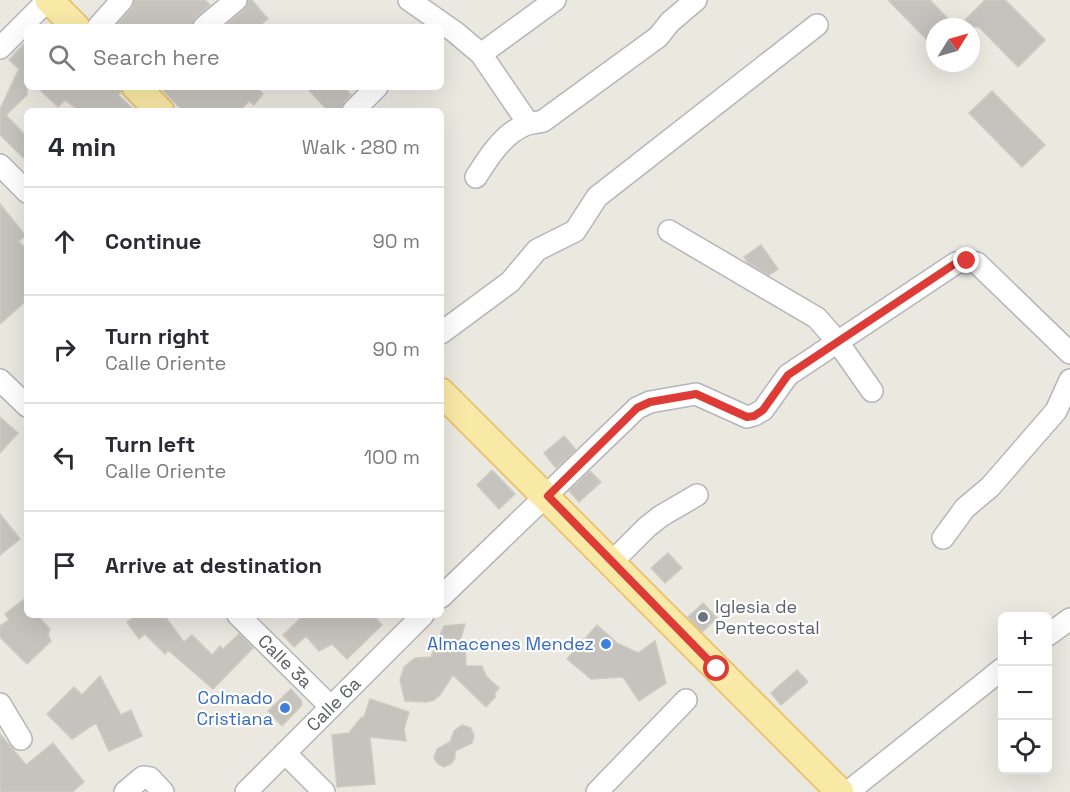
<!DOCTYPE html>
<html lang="en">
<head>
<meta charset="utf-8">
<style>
  body { margin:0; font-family:"Space Grotesk",sans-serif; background:#f2f2f3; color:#2b2b33 }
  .controls { position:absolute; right:18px; bottom:18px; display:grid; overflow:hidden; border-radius:9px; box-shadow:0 6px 24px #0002 }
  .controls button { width:54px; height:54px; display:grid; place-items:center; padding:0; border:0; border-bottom:2px solid #e1e1e2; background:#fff; color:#2b2b33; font:30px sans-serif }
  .compass { position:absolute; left:926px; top:18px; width:54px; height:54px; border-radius:50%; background:#fff; box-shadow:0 6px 24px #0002; rotate:53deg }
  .stop { position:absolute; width:18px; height:18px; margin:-14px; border:4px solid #dc3c35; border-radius:50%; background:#fff }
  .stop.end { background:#dc3c35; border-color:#fff; box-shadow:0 2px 6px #0008 }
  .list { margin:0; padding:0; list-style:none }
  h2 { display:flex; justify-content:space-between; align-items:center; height:78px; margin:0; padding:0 24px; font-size:26px }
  h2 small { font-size:20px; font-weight:400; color:#7c7c81 }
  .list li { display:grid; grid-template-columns:39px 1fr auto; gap:18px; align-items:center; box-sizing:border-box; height:108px; padding:0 24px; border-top:2px solid #e1e1e2 }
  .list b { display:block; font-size:22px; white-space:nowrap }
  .list p { margin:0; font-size:20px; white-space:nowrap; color:#7c7c81 }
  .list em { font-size:20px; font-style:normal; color:#7c7c81 }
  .icon { flex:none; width:33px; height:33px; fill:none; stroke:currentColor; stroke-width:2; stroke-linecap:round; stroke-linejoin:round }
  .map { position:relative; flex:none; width:1070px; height:792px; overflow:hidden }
  .search { position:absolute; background:#fff; box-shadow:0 6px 24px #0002; left:24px; top:24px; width:420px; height:66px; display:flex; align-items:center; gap:15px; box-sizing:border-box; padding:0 21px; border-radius:9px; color:#7c7c81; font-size:22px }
  .panel { position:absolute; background:#fff; box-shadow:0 6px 24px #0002; left:24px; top:108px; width:420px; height:510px; border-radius:9px }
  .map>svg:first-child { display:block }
  .building { fill:#c6c3be; stroke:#cfcabf; stroke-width:1.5 }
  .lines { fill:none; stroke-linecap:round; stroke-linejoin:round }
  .minor-casing { stroke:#b3b6ba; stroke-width:24 }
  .major-casing { stroke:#e7bc5d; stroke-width:30 }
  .minor { stroke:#fff; stroke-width:21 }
  .major { stroke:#f9e9a7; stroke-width:27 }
  .route { stroke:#dc3c35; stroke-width:8 }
  .worship-dot { fill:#6b7280; stroke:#fff; stroke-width:2 }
  .shop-dot { fill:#3f7fe0; stroke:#fff; stroke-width:2 }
  .labels { text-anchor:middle; stroke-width:4.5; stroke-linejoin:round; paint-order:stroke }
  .worship-label { font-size:18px; fill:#5b616d; stroke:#fff; text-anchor:start }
  .shop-label { font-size:18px; fill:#366cbe; stroke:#fff; text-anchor:end }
  .street-label { font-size:18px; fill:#595c60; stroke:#fff }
</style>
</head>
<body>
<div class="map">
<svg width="1070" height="792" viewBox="0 0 1070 792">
  <rect width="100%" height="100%" fill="#ebe8e0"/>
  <path class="building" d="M 134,0 L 205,0 L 210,5 L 195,18 L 192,27 L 115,27 L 132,8 Z
    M 248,0 L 252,0 L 268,19 L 258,27 L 224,27 L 245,9 Z
    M 888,0 L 930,0 L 956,27 L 935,27 L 935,48 Z
    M 985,0 L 1005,0 L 1045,40 L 1018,67 L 979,27 L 958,27 Z
    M 27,41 L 27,95 L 6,115 L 27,137 L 27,161 L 0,135 L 0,109 L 19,69 L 9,60 Z
    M 37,87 L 121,87 L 121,92 L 118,95 L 135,111 L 79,111 L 65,100 L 58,107 Z
    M 160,87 L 261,87 L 259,90 L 263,94 L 254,105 L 249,101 L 240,111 L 183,111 Z
    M 306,87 L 344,87 L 351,95 L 344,102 L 341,111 L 328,111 Z
    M 992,91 L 1045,145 L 1022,167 L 969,113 Z
    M 0,204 L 26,236 L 18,241 L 27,249 L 27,300 L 0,324 Z
    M 761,245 L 778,269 L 769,275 L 748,263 L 744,257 Z
    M 0,417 L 18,433 L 0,453 Z
    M 564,436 L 576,450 L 556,468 L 544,453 Z
    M 492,470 L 515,494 L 499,509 L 477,485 Z
    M 590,471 L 601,482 L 579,502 L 569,491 Z
    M 0,514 L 20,539 L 0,555 Z
    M 668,553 L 682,568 L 665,583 L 651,568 Z
    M 27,597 L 27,615 L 37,615 L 50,629 L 48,635 L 51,641 L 27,664 L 0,637 L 0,626 L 9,620 L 5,614 Z
    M 703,603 L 717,618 L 702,632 L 688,617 Z
    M 138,615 L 164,615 L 184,642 L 192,635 L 212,655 L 220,646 L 223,649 L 239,634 L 253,648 L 213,689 L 168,650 L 165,654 L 145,634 L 139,639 L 127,622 Z
    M 304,615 L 373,615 L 382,625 L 347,659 L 332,644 L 319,651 L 306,636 L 294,647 L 283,635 Z
    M 465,624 L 460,641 L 465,643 L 466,666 L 482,666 L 486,676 L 499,688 L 494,694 L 496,696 L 486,707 L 453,675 L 440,695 L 434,700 L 426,702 L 405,701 L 400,680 L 404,667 L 415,658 L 431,657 L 444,626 Z
    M 597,625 L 617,643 L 638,653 L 655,641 L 666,683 L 639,701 L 623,677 L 591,679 L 567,659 Z
    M 797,670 L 808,682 L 781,705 L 771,693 Z
    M 100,676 L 121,715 L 131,710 L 142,736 L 109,751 L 96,723 L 72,739 L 47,714 L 74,687 L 82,695 Z
    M 291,689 L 301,700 L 302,705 L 282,726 L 268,711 Z
    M 370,699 L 409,712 L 404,729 L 406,741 L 370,737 L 375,784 L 337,787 L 332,735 L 349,733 L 361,718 L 364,717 Z
    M 462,725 L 471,728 L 474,736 L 472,743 L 455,751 L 455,758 L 451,764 L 444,767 L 438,764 L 434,758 L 437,749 L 450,742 L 454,731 Z
    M 0,734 L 26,765 L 53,743 L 84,782 L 72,792 L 0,792 Z"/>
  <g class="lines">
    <defs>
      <g id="minor">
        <path d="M 409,0 L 455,32 L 481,54 L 528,123"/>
        <path d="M 98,27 L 122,0"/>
        <path d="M 204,27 L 236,0"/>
        <path d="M 0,48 L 48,0"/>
        <path d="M 481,54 L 555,0"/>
        <path d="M 353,111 L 377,87"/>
        <path d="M 0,165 L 27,192"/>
        <path d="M 476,177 C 488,158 503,134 525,125 C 531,122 537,123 543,121 L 658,37 L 670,22 L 696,0"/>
        <path d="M 669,231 L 817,318 L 837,341 L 872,391"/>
        <path d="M 441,333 L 510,282 L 537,250 L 575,231 L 597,197 L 817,25"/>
        <path d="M 0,380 L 27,406"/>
        <path d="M 943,538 L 965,508 L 990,487 L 1056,411 L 1070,380"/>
        <path d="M 612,562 L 647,527 L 661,516 L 697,495"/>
        <path d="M 441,597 L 637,408 L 650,402 L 696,394 L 747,417 L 754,415 L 763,410 L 788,375 L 956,263 L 967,261 L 977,263 L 1070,353"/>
        <path id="s1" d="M 238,615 L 331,707"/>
        <path d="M 1048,635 L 1070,619"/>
        <path d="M 0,704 L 21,739"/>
        <path d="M 285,753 L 324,792"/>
        <path d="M 125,792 L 143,777 L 150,778 L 163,792"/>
        <path id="s2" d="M 246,792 L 423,615"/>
        <path d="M 597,792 L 686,700"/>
        <path d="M 848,792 L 1002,669"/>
      </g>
      <path id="major" d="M 49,0 L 76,27
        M 136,87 L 160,111
        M 441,392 L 840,792"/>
    </defs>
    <use href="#minor" class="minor-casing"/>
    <use href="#major" class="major-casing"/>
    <use href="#minor" class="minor"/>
    <use href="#major" class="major"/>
  </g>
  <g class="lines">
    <path class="route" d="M 717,669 L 548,496 L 637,408 L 650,402 L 696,394 L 747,417 L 754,416 L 763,410 L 788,375 L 956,263 L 967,261"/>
  </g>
  <circle class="worship-dot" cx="703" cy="617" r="6"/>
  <g class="shop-dot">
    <circle cx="606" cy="644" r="6"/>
    <circle cx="285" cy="708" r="6"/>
  </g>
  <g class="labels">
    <g class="worship-label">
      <text x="715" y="613">Iglesia de<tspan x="715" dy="21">Pentecostal</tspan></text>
    </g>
    <g class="shop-label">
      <text x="594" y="650">Almacenes Mendez</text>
      <text x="273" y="704">Colmado<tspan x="273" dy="21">Cristiana</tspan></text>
    </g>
    <g class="street-label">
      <text dy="6" stroke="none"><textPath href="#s1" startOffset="66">Calle 3a</textPath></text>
      <text dy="6" stroke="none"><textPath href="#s2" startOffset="124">Calle 6a</textPath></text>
    </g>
  </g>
</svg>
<div class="controls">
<button>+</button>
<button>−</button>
<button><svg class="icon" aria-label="locate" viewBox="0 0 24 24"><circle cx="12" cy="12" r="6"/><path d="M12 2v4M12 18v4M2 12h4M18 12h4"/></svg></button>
</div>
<svg class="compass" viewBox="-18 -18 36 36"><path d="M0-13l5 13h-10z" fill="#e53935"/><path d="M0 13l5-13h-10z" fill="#7c7c81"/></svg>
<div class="stop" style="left:717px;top:669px"></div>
<div class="stop end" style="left:967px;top:261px"></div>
<div class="search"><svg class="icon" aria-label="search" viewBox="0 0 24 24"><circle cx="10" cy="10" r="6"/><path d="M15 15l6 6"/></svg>Search here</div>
<section class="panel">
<h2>4 min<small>Walk · 280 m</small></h2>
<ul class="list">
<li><svg class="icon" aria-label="ahead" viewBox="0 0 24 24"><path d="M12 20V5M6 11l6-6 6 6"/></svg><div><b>Continue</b></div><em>90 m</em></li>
<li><svg class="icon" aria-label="right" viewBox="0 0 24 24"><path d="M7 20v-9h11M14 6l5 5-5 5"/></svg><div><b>Turn right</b><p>Calle Oriente</p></div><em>90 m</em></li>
<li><svg class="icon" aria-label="left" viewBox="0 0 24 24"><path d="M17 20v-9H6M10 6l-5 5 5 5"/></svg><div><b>Turn left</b><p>Calle Oriente</p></div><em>100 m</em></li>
<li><svg class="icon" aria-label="arrive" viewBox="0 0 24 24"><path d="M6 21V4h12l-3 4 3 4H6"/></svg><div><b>Arrive at destination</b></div></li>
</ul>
</section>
</div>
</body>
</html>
